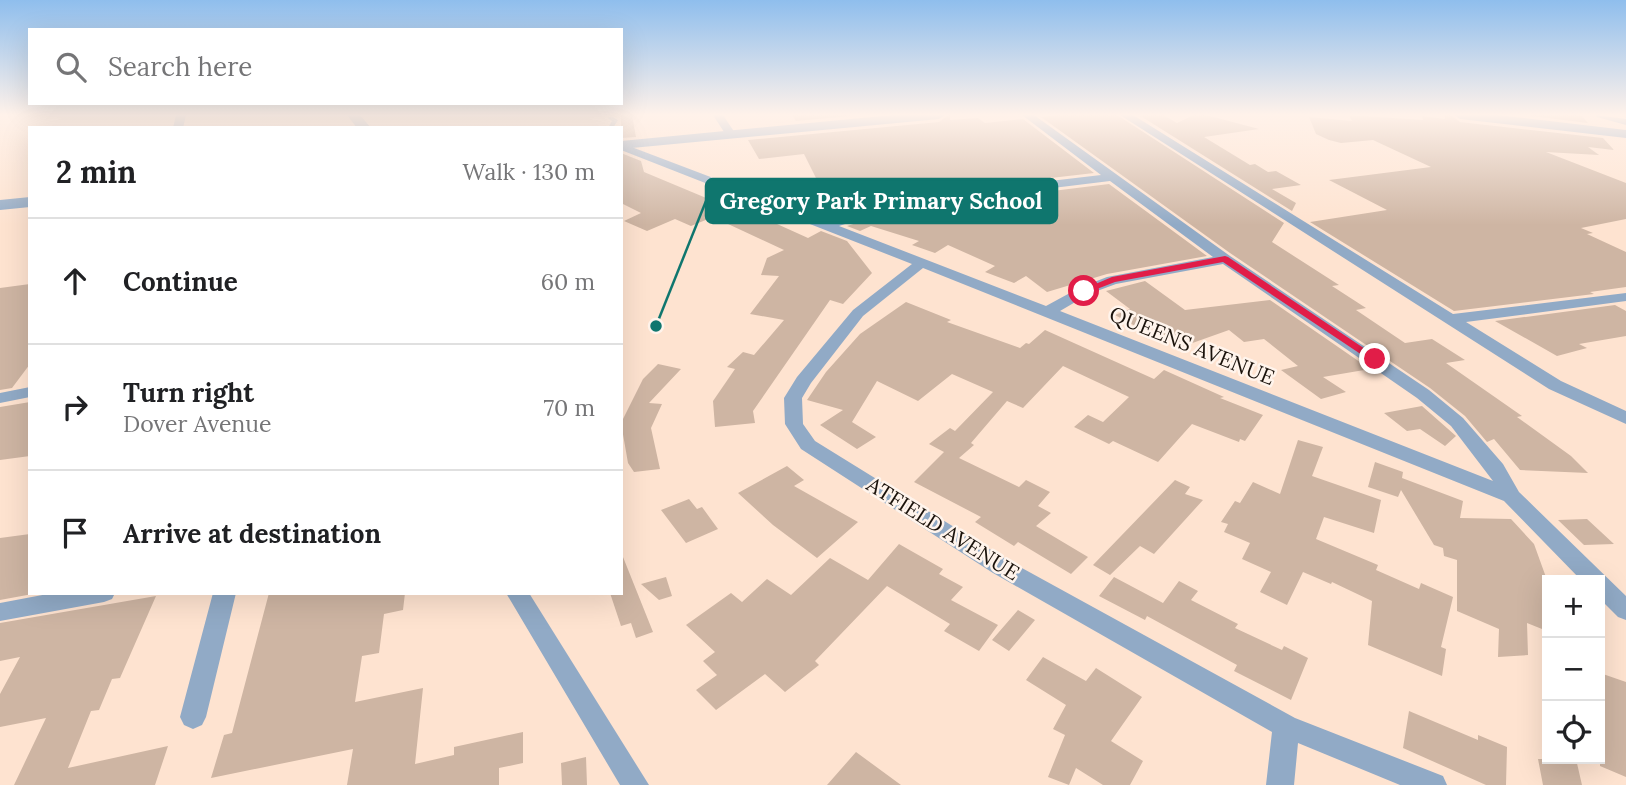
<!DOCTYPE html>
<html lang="en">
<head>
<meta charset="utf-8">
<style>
  body { margin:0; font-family:Lora,serif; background:#f2f2f2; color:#202124 }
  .controls { position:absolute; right:21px; bottom:21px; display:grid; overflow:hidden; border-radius:0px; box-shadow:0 7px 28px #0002 }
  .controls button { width:63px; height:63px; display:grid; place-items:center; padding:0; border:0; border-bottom:2px solid #e0e0e0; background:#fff; color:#202124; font:35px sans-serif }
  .stop { position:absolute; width:21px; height:21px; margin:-16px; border:5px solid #e11d48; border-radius:50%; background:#fff }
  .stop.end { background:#e11d48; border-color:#fff; box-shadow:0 2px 7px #0008 }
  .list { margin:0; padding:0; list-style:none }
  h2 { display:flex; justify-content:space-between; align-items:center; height:91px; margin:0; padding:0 28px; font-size:30px }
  h2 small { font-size:23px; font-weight:400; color:#757577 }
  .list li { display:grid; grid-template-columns:46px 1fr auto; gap:21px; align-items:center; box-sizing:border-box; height:126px; padding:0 28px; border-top:2px solid #e0e0e0 }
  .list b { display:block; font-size:26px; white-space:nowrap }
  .list p { margin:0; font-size:23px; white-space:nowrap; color:#757577 }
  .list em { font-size:23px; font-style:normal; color:#757577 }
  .icon { flex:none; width:38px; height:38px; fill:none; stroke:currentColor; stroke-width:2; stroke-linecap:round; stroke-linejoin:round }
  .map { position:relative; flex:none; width:1626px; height:785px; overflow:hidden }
  .search { position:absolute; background:#fff; box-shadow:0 7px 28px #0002; left:28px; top:28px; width:595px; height:77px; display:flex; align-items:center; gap:18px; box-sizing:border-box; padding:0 24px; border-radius:0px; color:#757577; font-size:26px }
  .panel { position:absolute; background:#fff; box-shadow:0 7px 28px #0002; left:28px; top:126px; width:595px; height:469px; border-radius:0px }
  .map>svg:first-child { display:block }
  .building { fill:#ceb5a3 }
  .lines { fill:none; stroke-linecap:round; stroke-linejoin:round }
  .service { fill:#91aac6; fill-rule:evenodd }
  .minor { fill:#91aac6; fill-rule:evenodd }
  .tertiary { fill:#91aac6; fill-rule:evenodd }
  .route { fill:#e11d48 }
  .labels { text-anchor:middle; stroke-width:5; stroke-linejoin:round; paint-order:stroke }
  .street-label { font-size:21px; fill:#1a120b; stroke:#fff4ec }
  .leader { fill:none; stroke:#0f766e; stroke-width:2.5 }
  .callout-dot { fill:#0f766e; stroke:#fff4ec; stroke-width:2.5 }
  .callout { fill:#0f766e; stroke:#0f766e; stroke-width:2.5 }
  .callout-label { font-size:23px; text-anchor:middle; font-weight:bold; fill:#fff }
</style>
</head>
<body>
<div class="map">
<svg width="1626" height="785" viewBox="0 0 1626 785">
  <rect width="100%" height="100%" fill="#fee3d0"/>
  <path class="building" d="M 621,115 L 632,115 L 636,137 L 621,138 Z
    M 792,115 L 861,115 L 740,126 L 796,121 Z
    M 948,115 L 950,115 L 950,120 L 978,118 L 985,123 L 1023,119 L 1094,173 L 895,196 L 836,215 L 801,194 L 821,188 L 804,154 L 759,159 L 748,140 L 939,122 Z
    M 1057,115 L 1117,115 L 1284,223 L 1272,242 L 1339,285 L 1332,286 L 1366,308 L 1356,310 L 1405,343 L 1432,339 L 1465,360 L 1446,363 L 1522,416 L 1517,417 L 1571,456 L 1588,473 L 1520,470 L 1494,439 L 1487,442 L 1465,416 L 1430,388 L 1230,253 L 1041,117 Z
    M 1139,115 L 1163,115 L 1177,123 L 1194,115 L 1206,115 L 1259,129 L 1204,137 L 1250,165 L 1255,164 L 1268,172 L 1276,171 L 1301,185 L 1272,189 L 1296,203 L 1292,211 Z
    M 1349,115 L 1423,120 L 1422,116 L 1445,119 L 1445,115 L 1451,115 L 1460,122 L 1603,138 L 1614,150 L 1588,147 L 1599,155 L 1546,152 L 1626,183 L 1626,219 L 1581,228 L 1593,233 L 1587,234 L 1626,252 L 1626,287 L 1590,292 L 1594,294 L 1454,311 L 1310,222 L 1387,210 L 1329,180 L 1431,167 L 1373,140 L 1341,143 L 1329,140 L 1316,134 L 1309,117 L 1352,121 Z
    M 1524,115 L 1581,115 L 1588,123 Z
    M 621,153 L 641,161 L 644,172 L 723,205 L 735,200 L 774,215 L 766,219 L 808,238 L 821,231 L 847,241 L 872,273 L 843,304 L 830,300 L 753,411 L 755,423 L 715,427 L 713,401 L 735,369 L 727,367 L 743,352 L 754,355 L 784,320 L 750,314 L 779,276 L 761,275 L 767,258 L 784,250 L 713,217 L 691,226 L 675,219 L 647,231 L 624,221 L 641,213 L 621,203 Z
    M 1109,184 L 1207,256 L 1107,274 L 1047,292 L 1026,276 L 1014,283 L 985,272 L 995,266 L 948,245 L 935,253 L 912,245 L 919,241 L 871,226 L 860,231 L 847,226 L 898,210 Z
    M 1145,281 L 1185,310 L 1270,300 L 1370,369 L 1323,377 L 1346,392 L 1321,399 L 1281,370 L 1298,366 L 1264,339 L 1244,342 L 1229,330 L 1184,346 L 1151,327 L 1137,327 L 1115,315 L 1130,309 L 1106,291 Z
    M 30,284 L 30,364 L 12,388 L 0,390 L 0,288 Z
    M 906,302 L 951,320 L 947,322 L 1020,348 L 1026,343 L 1029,344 L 1045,330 L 1154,379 L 1164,370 L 1224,397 L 1220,398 L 1263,415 L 1245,441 L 1240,439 L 1239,442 L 1192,424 L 1158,462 L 1113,441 L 1109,444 L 1074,427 L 1088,415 L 1103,422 L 1129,397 L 1063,366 L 1023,408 L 1007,401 L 971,443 L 974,445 L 959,458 L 1019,487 L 1026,480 L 1050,492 L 1038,506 L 1051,513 L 1036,526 L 1088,557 L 1071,574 L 1018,542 L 1014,546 L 975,522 L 981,517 L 914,482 L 944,452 L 929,444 L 950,428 L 955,431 L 993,392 L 952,374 L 918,401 L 877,381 L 852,422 L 876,437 L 857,449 L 820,425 L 843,410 L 807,400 L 826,372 L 860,334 Z
    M 1615,305 L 1626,311 L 1626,336 L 1579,344 L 1587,348 L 1557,356 L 1495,321 Z
    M 658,364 L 681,369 L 649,403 L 662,404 L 651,428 L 660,469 L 634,472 L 628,463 L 621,423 L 643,379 Z
    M 30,402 L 30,456 L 0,460 L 0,407 Z
    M 1422,406 L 1456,436 L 1445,446 L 1420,429 L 1407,431 L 1384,413 Z
    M 1298,440 L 1323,447 L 1312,476 L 1381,500 L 1374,533 L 1324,517 L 1316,539 L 1378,565 L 1376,570 L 1419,589 L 1421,583 L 1453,597 L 1441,647 L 1446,649 L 1442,676 L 1368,645 L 1372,601 L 1332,582 L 1331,584 L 1303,572 L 1287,605 L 1260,592 L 1271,572 L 1242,559 L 1250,543 L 1224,532 L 1228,524 L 1221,522 L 1235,501 L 1240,503 L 1253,482 L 1280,494 Z
    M 1375,462 L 1403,472 L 1402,478 L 1463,501 L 1460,518 L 1511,519 L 1534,544 L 1547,580 L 1547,631 L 1527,623 L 1528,655 L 1498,657 L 1499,629 L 1457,611 L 1457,560 L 1444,556 L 1443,548 L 1434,545 L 1401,490 L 1398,497 L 1368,487 Z
    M 787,466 L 804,480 L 794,486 L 858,522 L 817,558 L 773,525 L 738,493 Z
    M 1175,480 L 1190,487 L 1185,494 L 1203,500 L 1154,554 L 1140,546 L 1110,575 L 1093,565 Z
    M 689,499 L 697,509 L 702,507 L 718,529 L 686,543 L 661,510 Z
    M 1587,519 L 1614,544 L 1584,545 L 1558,520 Z
    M 30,534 L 30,593 L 38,593 L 0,600 L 0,538 Z
    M 899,544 L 943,569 L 939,574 L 963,587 L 951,600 L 998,625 L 979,651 L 944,631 L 950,624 L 887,586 L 815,661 L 819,665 L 785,692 L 765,674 L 716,710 L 696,690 L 717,675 L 703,661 L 715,652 L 686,625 L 731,593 L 742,602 L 767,579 L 791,595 L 830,558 L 868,580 Z
    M 621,552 L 653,632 L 636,638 L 631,623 L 621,626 L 610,593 L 621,593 Z
    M 666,577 L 672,596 L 659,600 L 641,584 Z
    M 1114,577 L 1163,603 L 1179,581 L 1198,591 L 1191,600 L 1238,624 L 1235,628 L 1282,650 L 1284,646 L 1308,658 L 1291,700 L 1234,671 L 1237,665 L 1147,616 L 1145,620 L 1099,596 Z
    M 269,593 L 405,593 L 403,610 L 384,614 L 379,653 L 362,656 L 355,702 L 423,688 L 415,764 L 454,755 L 454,747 L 523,732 L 523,763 L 499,768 L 499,785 L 347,785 L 353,749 L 211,778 L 224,735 L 232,733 Z
    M 156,596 L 120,678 L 112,679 L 99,710 L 91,711 L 68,768 L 168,746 L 155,785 L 14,785 L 46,718 L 0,727 L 0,694 L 20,657 L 0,661 L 0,623 Z
    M 1018,610 L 1035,620 L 1009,651 L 992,640 Z
    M 1043,657 L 1086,681 L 1096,668 L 1142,697 L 1111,741 L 1143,761 L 1130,785 L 1103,785 L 1076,768 L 1069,785 L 1048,777 L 1065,735 L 1053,729 L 1066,705 L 1026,680 Z
    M 1600,673 L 1626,682 L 1626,777 L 1600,766 L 1600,735 L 1604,737 Z
    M 1409,711 L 1478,740 L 1478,735 L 1507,747 L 1506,785 L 1486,785 L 1403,748 Z
    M 856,752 L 901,785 L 827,785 Z
    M 586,757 L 587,785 L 562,785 L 561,763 Z
    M 1538,759 L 1576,759 L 1582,785 L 1543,785 Z"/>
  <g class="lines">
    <path class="service" d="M 611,116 L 618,120 L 613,128 L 608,128 L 612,121 L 608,118 Z"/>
    <path class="minor" d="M 176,115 L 186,115 L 183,128 L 173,128 Z
      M 713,115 L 723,115 L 735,133 L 734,135 L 726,135 Z
      M 1022,115 L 1034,115 L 1230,256 L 1429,390 L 1463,418 L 1503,464 L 1519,492 L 1626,596 L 1626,620 L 1618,617 L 1600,599 L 1600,580 L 1581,580 L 1504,501 L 923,268 L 863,316 L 811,383 L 802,398 L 803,424 L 815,441 L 1009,561 L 1295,718 L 1443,776 L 1447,785 L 1400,785 L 1298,743 L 1294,785 L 1266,785 L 1272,732 L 993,573 L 801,449 L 785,424 L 784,398 L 797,377 L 853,310 L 912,264 L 621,150 L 621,143 L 827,221 L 895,199 L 1101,175 ZM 1110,181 L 1213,257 L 1107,277 L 1079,288 L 1046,306 L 839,226 L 897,207 ZM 1223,264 L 1417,398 L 1451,426 L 1493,481 L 1060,311 L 1089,294 L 1116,284 Z
      M 1120,115 L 1133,115 L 1453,314 L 1626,293 L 1626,301 L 1466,322 L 1561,381 L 1626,411 L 1626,424 L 1549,389 Z
      M 1596,115 L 1626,119 L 1626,125 L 1597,117 Z
      M 30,387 L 30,397 L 0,403 L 0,393 Z
      M 53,593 L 115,593 L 112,599 L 104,602 L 0,621 L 0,603 Z
      M 213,593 L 236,593 L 206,717 L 202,725 L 193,729 L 184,725 L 180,717 Z
      M 506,593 L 529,593 L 649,785 L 620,785 Z"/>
    <path class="tertiary" d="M 347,115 L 360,115 L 371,128 L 357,128 Z
      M 893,115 L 945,115 L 939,119 L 621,149 L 621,141 Z
      M 1454,115 L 1498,115 L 1626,130 L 1626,138 L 1460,119 Z
      M 30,197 L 30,207 L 0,210 L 0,200 Z"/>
  </g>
  <linearGradient id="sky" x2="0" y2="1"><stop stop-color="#8fbeed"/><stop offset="0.51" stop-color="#fff2ea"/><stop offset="1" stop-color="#fff2ea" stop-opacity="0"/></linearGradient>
  <rect width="1626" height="225" fill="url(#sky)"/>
  <path class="route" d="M 1225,256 L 1228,257 L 1380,359 L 1371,361 L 1223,262 L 1115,282 L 1084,294 L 1079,291 L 1112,277 Z"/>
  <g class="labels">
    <g class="street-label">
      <text transform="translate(1192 346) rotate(22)" y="7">QUEENS AVENUE</text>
      <text transform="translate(943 529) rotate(32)" y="7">ATFIELD AVENUE</text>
    </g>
  </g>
  <path class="leader" d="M656 326L706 201"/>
  <circle class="callout-dot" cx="656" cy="326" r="7"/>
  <rect class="callout" x="706" y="179" width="351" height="44" rx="7"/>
  <g class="callout-label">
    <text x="881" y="209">Gregory Park Primary School</text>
  </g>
</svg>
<div class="controls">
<button>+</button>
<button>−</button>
<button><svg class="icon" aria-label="locate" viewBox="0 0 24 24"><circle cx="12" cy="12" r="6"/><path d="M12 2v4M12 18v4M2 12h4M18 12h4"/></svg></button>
</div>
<div class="stop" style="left:1084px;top:291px"></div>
<div class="stop end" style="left:1375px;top:359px"></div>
<div class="search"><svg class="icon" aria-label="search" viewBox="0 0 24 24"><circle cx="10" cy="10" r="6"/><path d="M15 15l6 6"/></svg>Search here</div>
<section class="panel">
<h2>2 min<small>Walk · 130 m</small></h2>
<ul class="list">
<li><svg class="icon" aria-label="ahead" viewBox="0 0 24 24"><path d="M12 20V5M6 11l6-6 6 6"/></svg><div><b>Continue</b></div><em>60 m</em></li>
<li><svg class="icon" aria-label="right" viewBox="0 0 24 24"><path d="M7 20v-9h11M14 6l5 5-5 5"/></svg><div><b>Turn right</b><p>Dover Avenue</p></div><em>70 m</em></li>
<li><svg class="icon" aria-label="arrive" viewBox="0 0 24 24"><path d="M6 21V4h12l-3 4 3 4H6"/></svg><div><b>Arrive at destination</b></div></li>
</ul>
</section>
</div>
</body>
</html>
